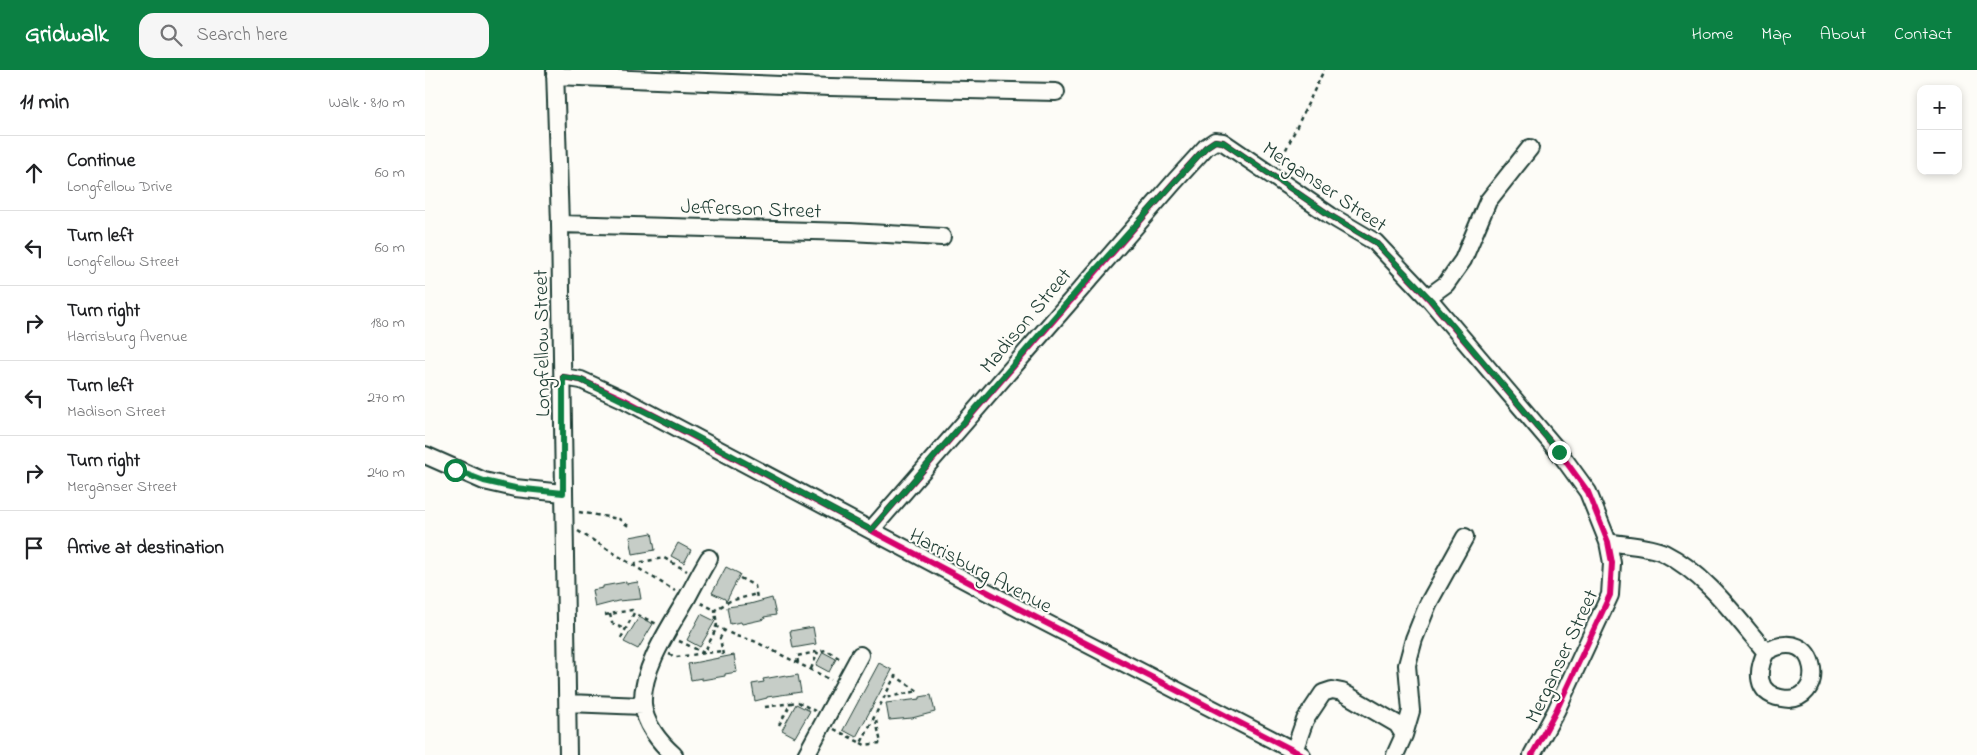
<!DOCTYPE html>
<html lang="en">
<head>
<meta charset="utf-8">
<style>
  body { margin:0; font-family:"Indie Flower",sans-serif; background:#f6f6f6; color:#202124 }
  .controls { position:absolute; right:15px; top:15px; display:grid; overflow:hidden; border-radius:10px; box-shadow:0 2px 8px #0003 }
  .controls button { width:45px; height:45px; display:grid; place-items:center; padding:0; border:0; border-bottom:1px solid #e0e0e0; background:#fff; color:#202124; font:25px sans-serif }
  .stop { position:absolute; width:15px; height:15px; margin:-11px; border:4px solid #0b8043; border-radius:50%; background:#fff }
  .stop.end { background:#0b8043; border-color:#fff; box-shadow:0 1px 5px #0008 }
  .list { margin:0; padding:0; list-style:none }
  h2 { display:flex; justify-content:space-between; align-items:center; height:65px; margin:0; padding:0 20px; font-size:21px }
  h2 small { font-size:16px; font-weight:400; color:#757577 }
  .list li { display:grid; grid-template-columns:32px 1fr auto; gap:15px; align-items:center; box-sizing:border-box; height:75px; padding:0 20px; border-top:1px solid #e0e0e0 }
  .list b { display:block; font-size:19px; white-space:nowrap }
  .list p { margin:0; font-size:16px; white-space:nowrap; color:#757577 }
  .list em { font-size:16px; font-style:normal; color:#757577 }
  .icon { flex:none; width:28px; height:28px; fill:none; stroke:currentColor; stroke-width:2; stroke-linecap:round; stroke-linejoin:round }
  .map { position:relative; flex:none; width:1552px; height:685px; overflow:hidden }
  header { display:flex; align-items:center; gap:30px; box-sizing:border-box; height:70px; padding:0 25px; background:#0b8043; color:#fff }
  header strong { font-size:24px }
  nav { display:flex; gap:28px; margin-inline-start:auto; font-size:18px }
  .search { width:350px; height:45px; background:#f6f6f6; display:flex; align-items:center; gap:12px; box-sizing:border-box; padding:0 18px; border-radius:15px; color:#757577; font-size:19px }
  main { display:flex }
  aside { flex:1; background:#fff }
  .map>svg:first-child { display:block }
  .building { fill:#c6cdc7; stroke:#1f3d34 }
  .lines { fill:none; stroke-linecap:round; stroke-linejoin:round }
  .minor-casing { stroke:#1f3d34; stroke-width:20 }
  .path { stroke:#1f3d34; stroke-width:2.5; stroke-dasharray:4 4; stroke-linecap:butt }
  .minor { stroke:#fdfcf7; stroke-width:16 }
  .cycleway-casing { stroke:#fdfcf7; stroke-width:9 }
  .cycleway { stroke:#d6006c; stroke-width:6 }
  .route { stroke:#0b8043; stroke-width:6 }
  .labels { text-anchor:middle; stroke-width:4; stroke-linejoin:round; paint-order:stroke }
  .street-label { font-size:21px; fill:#1f3d34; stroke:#fdfcf7 }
</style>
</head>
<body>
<header>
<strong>Gridwalk</strong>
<div class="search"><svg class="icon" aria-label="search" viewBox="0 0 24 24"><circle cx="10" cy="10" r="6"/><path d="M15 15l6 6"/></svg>Search here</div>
<nav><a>Home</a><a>Map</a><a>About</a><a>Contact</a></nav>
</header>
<main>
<aside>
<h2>11 min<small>Walk · 810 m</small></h2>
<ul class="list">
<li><svg class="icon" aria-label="ahead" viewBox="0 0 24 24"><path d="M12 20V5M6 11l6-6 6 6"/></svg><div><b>Continue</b><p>Longfellow Drive</p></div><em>60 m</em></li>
<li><svg class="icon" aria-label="left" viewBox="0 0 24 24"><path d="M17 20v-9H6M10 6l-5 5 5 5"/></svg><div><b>Turn left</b><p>Longfellow Street</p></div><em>60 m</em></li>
<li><svg class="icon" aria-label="right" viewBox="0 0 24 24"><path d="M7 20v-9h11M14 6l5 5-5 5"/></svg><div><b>Turn right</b><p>Harrisburg Avenue</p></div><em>180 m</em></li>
<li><svg class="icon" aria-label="left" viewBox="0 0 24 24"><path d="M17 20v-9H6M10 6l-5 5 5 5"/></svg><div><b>Turn left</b><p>Madison Street</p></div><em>270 m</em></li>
<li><svg class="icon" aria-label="right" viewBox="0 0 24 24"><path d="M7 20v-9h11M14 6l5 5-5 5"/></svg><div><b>Turn right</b><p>Merganser Street</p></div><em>240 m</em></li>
<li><svg class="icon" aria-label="arrive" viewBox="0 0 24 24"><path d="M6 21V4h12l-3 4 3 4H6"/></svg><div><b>Arrive at destination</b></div></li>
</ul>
</aside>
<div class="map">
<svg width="1552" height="685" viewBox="0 0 1552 685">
  <rect width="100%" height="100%" fill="#fdfcf7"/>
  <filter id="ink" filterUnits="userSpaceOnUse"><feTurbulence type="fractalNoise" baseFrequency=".02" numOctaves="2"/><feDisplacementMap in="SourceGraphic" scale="10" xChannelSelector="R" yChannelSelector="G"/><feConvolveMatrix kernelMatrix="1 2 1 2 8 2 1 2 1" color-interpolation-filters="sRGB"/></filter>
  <g filter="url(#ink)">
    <path class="building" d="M 227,463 L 230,480 L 208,484 L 205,467 Z
      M 253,473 L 266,480 L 259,493 L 246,486 Z
      M 301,497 L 315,504 L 301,532 L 300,529 L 287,523 Z
      M 201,512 L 201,514 L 213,512 L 216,529 L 193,531 L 170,537 L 167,520 L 178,518 L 178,516 Z
      M 347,528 L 351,545 L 339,547 L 340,549 L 317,554 L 316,552 L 305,554 L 302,537 L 325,534 Z
      M 276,544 L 290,551 L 275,577 L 262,570 Z
      M 214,547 L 228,554 L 213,579 L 199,572 Z
      M 388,557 L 391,574 L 368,578 L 365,561 Z
      M 398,582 L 411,589 L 404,602 L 391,595 Z
      M 309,585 L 312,602 L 300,604 L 300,606 L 277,610 L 277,608 L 266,610 L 263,594 Z
      M 454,593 L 467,600 L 431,667 L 418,660 Z
      M 361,605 L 362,607 L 373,605 L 376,622 L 342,627 L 342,628 L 330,631 L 327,614 L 339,612 L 338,609 Z
      M 506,625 L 510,642 L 487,648 L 464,650 L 461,633 L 495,629 L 495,627 Z
      M 371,634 L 385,641 L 370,667 L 357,660 Z"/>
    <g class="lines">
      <defs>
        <path id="minor" d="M 130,0 L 135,154 L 143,685
          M 130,6 L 405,17 L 631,22
          M 135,154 L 425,162 L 517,167
          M 1003,227 L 1021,214 L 1038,190 L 1063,131 L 1105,78
          M 138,307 L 156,310 L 198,329 L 604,544 L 877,685
          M 0,385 L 59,411 L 90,418 L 138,423
          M 446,460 L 750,111 L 781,77 L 790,71 L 798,72 L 906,146 L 950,172 L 1005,230 L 1134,382 L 1163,422 L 1183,472 L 1187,493 L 1185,525 L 1131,641 L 1107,685
          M 1183,472 C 1199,475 1225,476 1239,483 C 1281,504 1311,547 1341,582 C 1332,600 1330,623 1356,628 C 1404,638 1395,550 1341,582
          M 143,633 L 218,636
          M 979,665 L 986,641 L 982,595 L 989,569 L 1003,534 L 1040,467
          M 869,681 L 880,650 L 898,623 L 907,620 L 917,622 L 972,654 L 979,665 L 970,685
          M 249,685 C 235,673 219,653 218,634 C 216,599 245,557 262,528 C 269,515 276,501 284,488
          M 381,685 L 435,585"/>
      </defs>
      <use href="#minor" class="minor-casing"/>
      <path class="path" d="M 854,94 L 899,0
        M 154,442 L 194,449 L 206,458
        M 153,461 L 250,521
        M 210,496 L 211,493 L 239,488 L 262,501
        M 315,508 L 330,516 L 332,529
        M 276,533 L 290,540
        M 185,544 L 187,553 L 201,560
        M 180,545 L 207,540 L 209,543
        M 290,556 L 311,566 L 329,571 L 406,610
        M 196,568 L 209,543 L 232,554
        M 254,571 L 279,583 L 292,557 L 290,540 L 305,531 L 332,524
        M 244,584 L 251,587 L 297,581
        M 298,585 L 295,568 L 299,561
        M 373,593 L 372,586 L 401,580 L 417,590
        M 386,599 L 393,582
        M 340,637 L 366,633
        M 354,655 L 366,633 L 373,632 L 390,641
        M 409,659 L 436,673 L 470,606 L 493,621 L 459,628
        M 436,673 L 440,675 L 456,673 L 450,646"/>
      <use href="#minor" class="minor"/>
      <defs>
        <path id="cycleway" d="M 138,307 L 156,310 L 198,329 L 604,544 L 877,685
          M 446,460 L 750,111 L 781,77 L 790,71 L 798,72 L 906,146 L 950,172 L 1005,230 L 1134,382 L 1163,422 L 1183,472 L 1187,493 L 1185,525 L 1131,641 L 1107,685"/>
      </defs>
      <use href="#cycleway" class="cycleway-casing"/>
      <use href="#cycleway" class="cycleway"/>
    </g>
  </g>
  <g class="lines" filter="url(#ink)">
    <path class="route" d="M 30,400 L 59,411 L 90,418 L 138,423 L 138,307 L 156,310 L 266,364 L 446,460 L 665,206 L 781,77 L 790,71 L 798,72 L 906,146 L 950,172 L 1006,230 L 1134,382"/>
  </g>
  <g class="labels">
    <g class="street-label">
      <text transform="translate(900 116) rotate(34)" y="7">Merganser Street</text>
      <text transform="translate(326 138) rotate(2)" y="7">Jefferson Street</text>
      <text transform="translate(600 250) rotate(-50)" y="7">Madison Street</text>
      <text transform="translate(116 273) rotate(-91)" y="7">Longfellow Street</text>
      <text transform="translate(556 500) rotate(28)" y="7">Harrisburg Avenue</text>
      <text transform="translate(1136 586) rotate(-65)" y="7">Merganser Street</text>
    </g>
  </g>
</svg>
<div class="controls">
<button>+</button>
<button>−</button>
</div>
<div class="stop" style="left:30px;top:400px"></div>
<div class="stop end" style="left:1134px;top:382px"></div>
</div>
</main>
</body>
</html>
